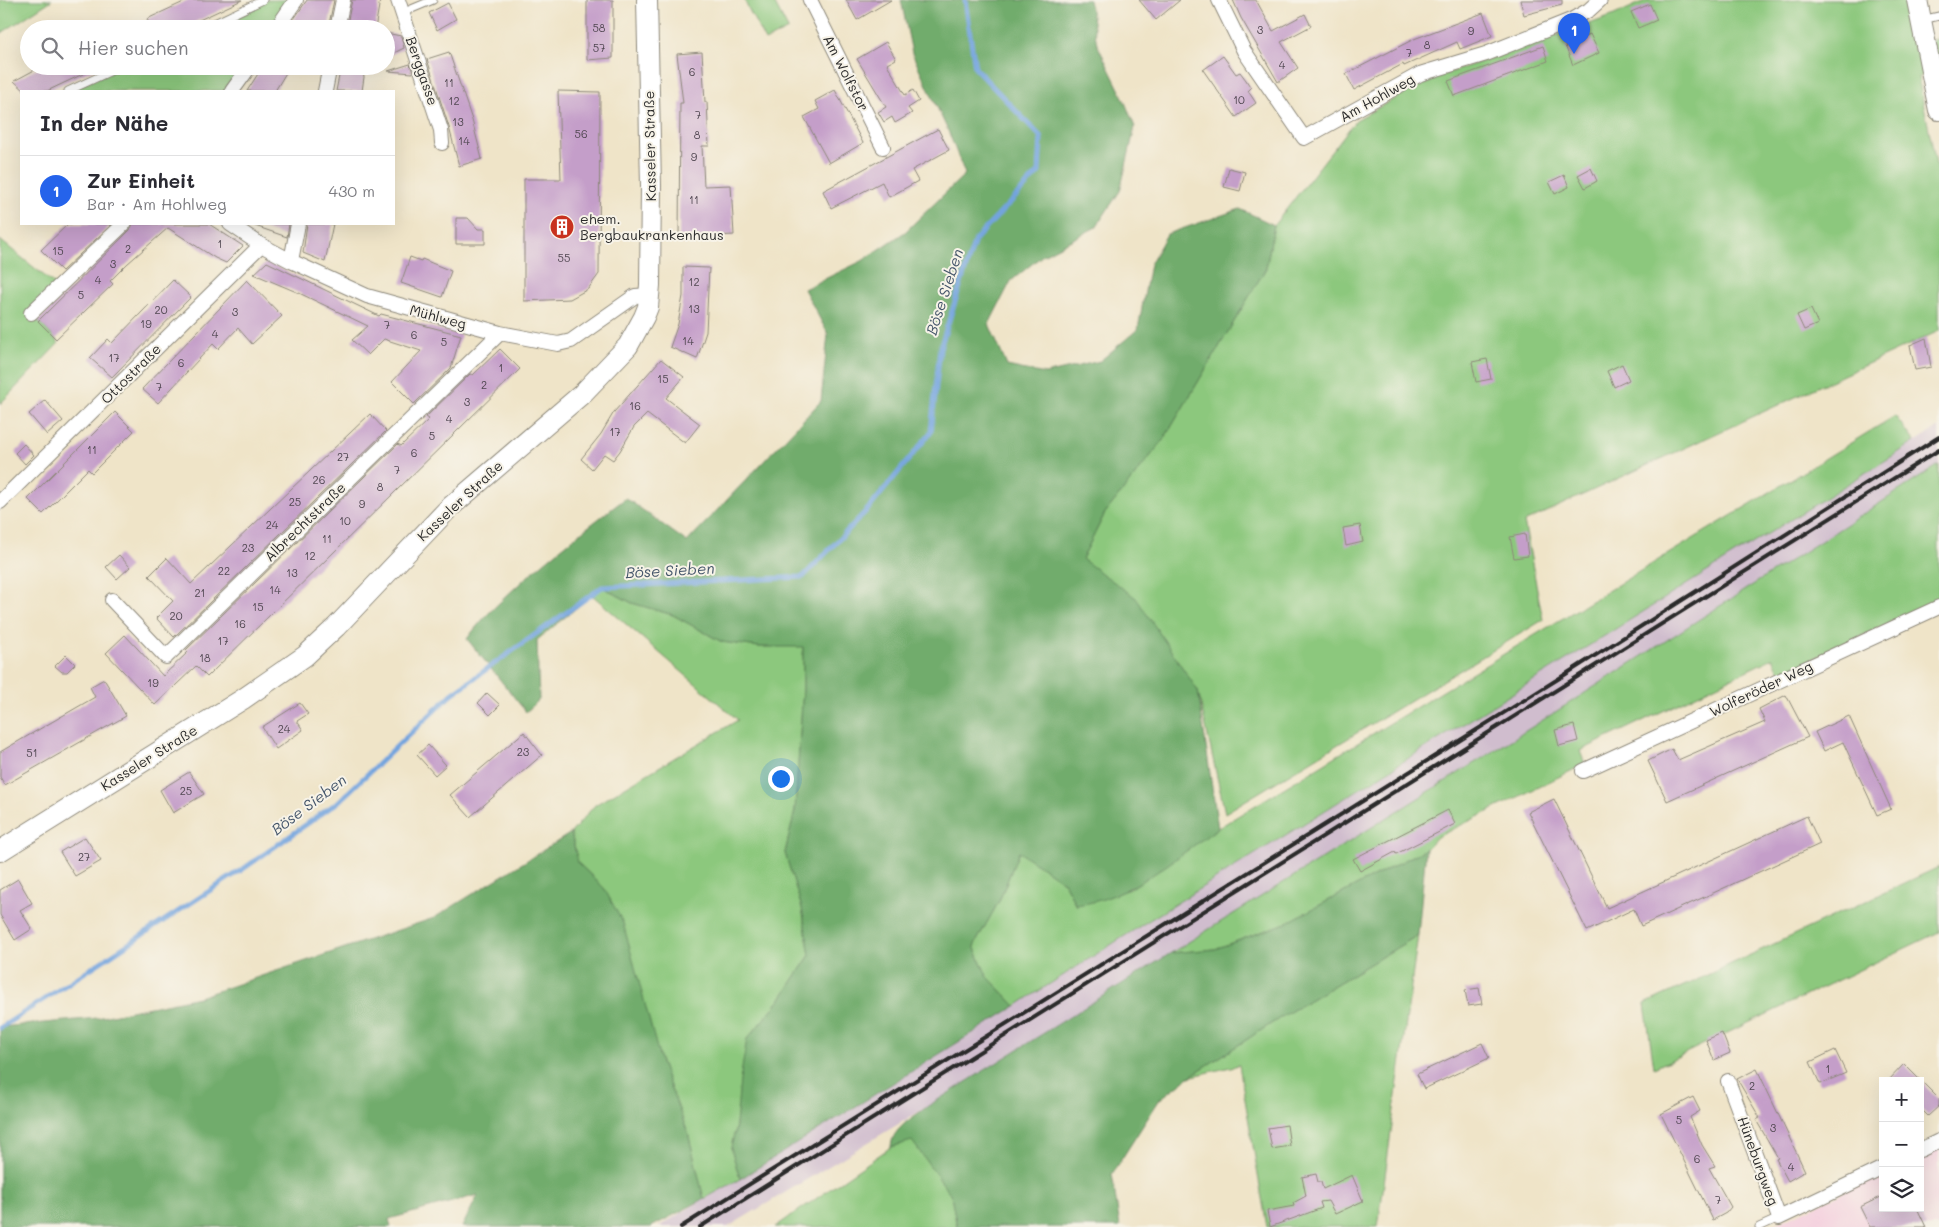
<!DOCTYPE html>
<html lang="de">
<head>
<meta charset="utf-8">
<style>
  body { margin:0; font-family:Mali,sans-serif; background:#f2f2f3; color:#2b2b33 }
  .controls { position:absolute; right:15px; bottom:15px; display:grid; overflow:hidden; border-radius:0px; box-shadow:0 5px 20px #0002 }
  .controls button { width:45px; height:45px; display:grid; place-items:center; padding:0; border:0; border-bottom:1px solid #e1e1e2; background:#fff; color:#2b2b33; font:25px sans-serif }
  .you { position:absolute; left:780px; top:778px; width:18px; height:18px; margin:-12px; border:4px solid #fff; border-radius:50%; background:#1a73e8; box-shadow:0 0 0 8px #1a73e833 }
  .badge { display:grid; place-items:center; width:32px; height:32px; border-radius:50%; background:#2563eb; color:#fff; font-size:16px; font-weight:700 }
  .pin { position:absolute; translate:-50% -41px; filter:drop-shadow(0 1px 2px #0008) }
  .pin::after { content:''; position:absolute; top:26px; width:18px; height:15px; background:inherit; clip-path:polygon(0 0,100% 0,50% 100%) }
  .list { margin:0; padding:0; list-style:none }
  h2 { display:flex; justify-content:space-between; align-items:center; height:65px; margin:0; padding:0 20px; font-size:21px }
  h2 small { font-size:16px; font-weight:400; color:#7c7c81 }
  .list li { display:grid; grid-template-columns:32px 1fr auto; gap:15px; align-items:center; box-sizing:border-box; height:70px; padding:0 20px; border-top:1px solid #e1e1e2 }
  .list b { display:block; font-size:19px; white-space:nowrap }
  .list p { margin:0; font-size:16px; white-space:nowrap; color:#7c7c81 }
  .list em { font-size:16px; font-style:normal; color:#7c7c81 }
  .icon { flex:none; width:28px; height:28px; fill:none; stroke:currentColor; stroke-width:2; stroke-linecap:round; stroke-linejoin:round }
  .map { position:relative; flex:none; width:1939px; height:1227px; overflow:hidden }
  .search { position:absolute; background:#fff; box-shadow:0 5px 20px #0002; left:20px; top:20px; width:375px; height:55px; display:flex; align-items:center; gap:12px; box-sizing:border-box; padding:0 18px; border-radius:28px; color:#7c7c81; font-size:19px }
  .panel { position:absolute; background:#fff; box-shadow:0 5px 20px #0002; left:20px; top:90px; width:375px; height:135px; border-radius:0px }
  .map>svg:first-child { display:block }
  .built { fill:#f4cfde }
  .industrial { fill:#d0bdce }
  .green { fill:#8cc87d; stroke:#5c7a54 }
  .forest { fill:#71ac6c; stroke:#4e6c4c }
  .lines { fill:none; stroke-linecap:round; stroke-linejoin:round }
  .stream { stroke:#73a4de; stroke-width:5 }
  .building { fill:#c49ec9 }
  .lane-casing { stroke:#8d887a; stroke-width:9 }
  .street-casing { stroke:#8d887a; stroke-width:16 }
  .secondary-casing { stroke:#8d887a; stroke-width:22 }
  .lane { stroke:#fff; stroke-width:7 }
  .street { stroke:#fff; stroke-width:14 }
  .secondary { stroke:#fff; stroke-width:20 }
  .rail { stroke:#2b2b2b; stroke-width:4 }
  .labels { text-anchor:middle; stroke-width:4; stroke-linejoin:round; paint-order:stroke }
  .number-label { font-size:11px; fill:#514852 }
  .street-label { font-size:14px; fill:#2b2b2b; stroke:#f7f3e8 }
  .poi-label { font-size:14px; fill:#2b2b2b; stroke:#f7f3e8; text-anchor:start }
  .water-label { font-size:15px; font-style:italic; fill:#44556a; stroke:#f7f3e8 }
</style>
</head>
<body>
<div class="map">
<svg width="1939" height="1227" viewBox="0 0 1939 1227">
  <rect width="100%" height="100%" fill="#f7f3e8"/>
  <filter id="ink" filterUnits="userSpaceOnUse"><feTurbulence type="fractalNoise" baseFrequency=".02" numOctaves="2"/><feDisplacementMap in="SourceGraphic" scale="10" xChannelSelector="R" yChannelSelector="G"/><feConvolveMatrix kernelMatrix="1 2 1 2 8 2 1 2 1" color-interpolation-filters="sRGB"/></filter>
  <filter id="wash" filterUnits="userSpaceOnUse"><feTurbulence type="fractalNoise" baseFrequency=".0096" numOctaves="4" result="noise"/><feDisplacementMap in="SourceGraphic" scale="20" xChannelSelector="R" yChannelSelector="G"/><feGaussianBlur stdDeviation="1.12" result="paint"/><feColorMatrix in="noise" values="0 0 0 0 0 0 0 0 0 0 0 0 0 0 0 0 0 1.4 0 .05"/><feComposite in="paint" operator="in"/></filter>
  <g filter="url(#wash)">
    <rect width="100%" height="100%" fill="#efe4c8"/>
    <path class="built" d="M 1939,1148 L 1939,1227 L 1769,1227 L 1883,1174 L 1883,1208 L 1920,1208 L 1920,1157 Z"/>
    <path class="industrial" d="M 1939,427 L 1939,465 L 1532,727 L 1171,953 L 991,1068 L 728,1227 L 658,1227 L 838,1118 L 1148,921 Z"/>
    <path class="green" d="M 0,0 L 52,0 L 0,34 Z
      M 263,0 L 296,0 L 276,29 L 202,29 Z
      M 744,0 L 773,0 L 788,29 L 765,41 Z
      M 1647,0 L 1906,0 L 1916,46 L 1939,38 L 1939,71 L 1918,77 L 1939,178 L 1939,331 L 1524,522 L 1543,620 L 1225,813 L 1198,691 L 1082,559 L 1105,513 L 1164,439 L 1266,268 L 1274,225 L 1356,120 L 1428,80 L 1612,16 Z
      M 122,66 L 250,66 L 232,91 L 68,91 Z
      M 0,240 L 57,286 L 31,313 L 59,343 L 0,404 Z
      M 1895,416 L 1915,442 L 1148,921 L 1028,998 L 1016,1006 L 987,976 L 974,946 L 999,901 L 1019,851 L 1064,882 L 1076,905 L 1130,889 L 1218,828 Z
      M 1939,465 L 1939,600 L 1781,674 L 1773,658 L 1580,751 L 1585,764 L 1437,837 L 1426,849 L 1286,923 L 1215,949 L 1171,953 L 1532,727 Z
      M 602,587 L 632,603 L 673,615 L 722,642 L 759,647 L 803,646 L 803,688 L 795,811 L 785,853 L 802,908 L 810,955 L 780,1000 L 747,1039 L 736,1125 L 731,1148 L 740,1179 L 704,1199 L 688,1133 L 661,1063 L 604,888 L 578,863 L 571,833 L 595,805 L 738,720 L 592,595 Z
      M 1939,867 L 1939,932 L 1654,1068 L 1645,1004 Z
      M 1418,935 L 1378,1227 L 1267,1227 L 1239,1065 L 1189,1077 L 1283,1016 Z
      M 912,1140 L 951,1195 L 957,1227 L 775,1227 L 891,1147 Z"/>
    <path class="forest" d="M 901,0 L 1089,0 L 1097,44 L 1122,95 L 1135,127 L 1120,191 L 1096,227 L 1043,255 L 1011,281 L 989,324 L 1007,366 L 1045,374 L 1100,361 L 1138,329 L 1150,264 L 1167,234 L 1240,209 L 1274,225 L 1266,268 L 1164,439 L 1105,513 L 1082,559 L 1136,598 L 1198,691 L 1218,828 C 1174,859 1130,899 1076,905 L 1064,882 L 1019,852 L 999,901 L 974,946 L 987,976 L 1016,1006 L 740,1179 L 731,1148 L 736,1125 L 740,1080 L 747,1039 L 780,1000 L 810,955 L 802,908 L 785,853 L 795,811 L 803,688 L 803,647 L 759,647 L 722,642 L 673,615 L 632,603 L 602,587 L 537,640 L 539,700 L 526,712 L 467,639 C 482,618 499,603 517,586 C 552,554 589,526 626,498 L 687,542 L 821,401 L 828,334 L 804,289 L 862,261 L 905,232 L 965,174 L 949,133 L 912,53 Z
      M 571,833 L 578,863 L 604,888 L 623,923 L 661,1063 L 688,1133 L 704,1199 L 651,1227 L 462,1227 L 478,1195 L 389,1219 L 391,1227 L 0,1227 L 0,1027 L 97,1018 L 199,997 L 434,918 Z
      M 1426,849 L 1418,935 L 1283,1016 L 1189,1077 L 1160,1099 L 1112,1174 L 1120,1227 L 957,1227 L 951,1195 L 912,1141 L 891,1147 C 892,1128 914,1117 928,1106 L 1171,953 L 1215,949 L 1286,923 Z"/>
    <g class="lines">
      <path class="stream" d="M 0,1028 L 246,867 L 338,802 L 452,694 L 602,587 L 803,577 L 871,506 L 931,432 L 940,348 L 975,240 L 1039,172 L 1041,137 L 975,68 L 965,0"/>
    </g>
    <g id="blocks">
      <path class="building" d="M 188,0 L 242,0 L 180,29 L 152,29 L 147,19 Z
        M 307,0 L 334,0 L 328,29 L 287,29 Z
        M 352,0 L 380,0 L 375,29 L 346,29 Z
        M 587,0 L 613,0 L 613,58 L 587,60 Z
        M 846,0 L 891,0 L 857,20 Z
        M 1139,0 L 1180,0 L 1156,20 Z
        M 1233,0 L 1256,0 L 1273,31 L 1305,14 L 1311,26 L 1281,42 L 1298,68 L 1278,82 L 1241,18 Z
        M 1520,0 L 1562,0 L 1562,5 L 1524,15 Z
        M 448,3 L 456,19 L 437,30 L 429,13 Z
        M 1650,4 L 1657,20 L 1638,28 L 1631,12 Z
        M 1483,13 L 1492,36 L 1460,49 L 1457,42 L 1404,66 L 1403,64 L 1354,90 L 1346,74 L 1414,39 Z
        M 386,33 L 401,36 L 404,48 L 386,57 Z
        M 1590,34 L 1599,53 L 1573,65 L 1565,46 Z
        M 886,42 L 896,59 L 887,64 L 905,95 L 913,90 L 919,101 L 908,108 L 912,113 L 895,123 L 892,117 L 884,122 L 878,112 L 886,107 L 857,59 Z
        M 1543,46 L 1548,61 L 1454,96 L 1448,81 Z
        M 449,52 L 472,120 L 482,159 L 459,166 L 449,127 L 427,59 Z
        M 702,52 L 705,102 L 707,102 L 709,146 L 702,146 L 704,186 L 731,185 L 734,235 L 679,238 L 680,103 L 683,103 L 677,54 Z
        M 1223,56 L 1236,74 L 1240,72 L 1246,80 L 1251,88 L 1248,91 L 1256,103 L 1236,117 L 1203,70 Z
        M 410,64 L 413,73 L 388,71 Z
        M 42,66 L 100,66 L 47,91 L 25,91 L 14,81 Z
        M 263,66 L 290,66 L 275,91 L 247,91 Z
        M 341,66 L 360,66 L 364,77 L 362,91 L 336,91 Z
        M 835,90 L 863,143 L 829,163 L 804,117 L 819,109 L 815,101 Z
        M 558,91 L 600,92 L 599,274 L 588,289 L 570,299 L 524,301 L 524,179 L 561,179 Z
        M 938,129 L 949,150 L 912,170 L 918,181 L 889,197 L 882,182 L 831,208 L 823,191 Z
        M 1229,168 L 1245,172 L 1240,191 L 1224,187 Z
        M 1591,168 L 1597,181 L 1585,188 L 1578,175 Z
        M 1564,175 L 1569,187 L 1555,194 L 1549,182 Z
        M 456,218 L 468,218 L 478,229 L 485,229 L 485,244 L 456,244 Z
        M 68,224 L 112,224 L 62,271 L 41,250 Z
        M 133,224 L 209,224 L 243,246 L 226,263 L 215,258 L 168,228 L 127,264 L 110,281 L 113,284 L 56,339 L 38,321 L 130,230 Z
        M 255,224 L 289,224 L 287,237 L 255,226 Z
        M 307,224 L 333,224 L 325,262 L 303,253 Z
        M 410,257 L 421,261 L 422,259 L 451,271 L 442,297 L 401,283 Z
        M 267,262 L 379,316 L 381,314 L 461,335 L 451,368 L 414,404 L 392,382 L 421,351 L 384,339 L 368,355 L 352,340 L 368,326 L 299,293 L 254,274 Z
        M 683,267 L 709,268 L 706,332 L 697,359 L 670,347 L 678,324 L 683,296 Z
        M 173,280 L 191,297 L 112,377 L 90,358 L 108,339 L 112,343 Z
        M 247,280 L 282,316 L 252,344 L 238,328 L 218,349 L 213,344 L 158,403 L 142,389 Z
        M 1811,309 L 1818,324 L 1804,330 L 1797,315 Z
        M 1926,338 L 1931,367 L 1915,370 L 1910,345 Z
        M 500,349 L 520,369 L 207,677 L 196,666 L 155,705 L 106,653 L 125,635 L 163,676 L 188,652 L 186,650 L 398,444 L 401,446 L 429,419 L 426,417 L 470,374 L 473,375 Z
        M 661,359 L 684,377 L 666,398 L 700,424 L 685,443 L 647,414 L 634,427 L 620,451 L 613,460 L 604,454 L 592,469 L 581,459 L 601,434 L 614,412 Z
        M 1487,359 L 1491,379 L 1476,382 L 1472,362 Z
        M 1622,364 L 1629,380 L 1614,387 L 1607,371 Z
        M 45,400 L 63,421 L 47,435 L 29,414 Z
        M 115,412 L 134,431 L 92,473 L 88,469 L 43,514 L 28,499 Z
        M 370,414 L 386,431 L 174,637 L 156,618 L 173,601 L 149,576 L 167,558 L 191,584 Z
        M 24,444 L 34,455 L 25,464 L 15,453 Z
        M 1360,525 L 1363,542 L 1346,546 L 1343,528 Z
        M 1525,534 L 1528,556 L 1514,558 L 1510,537 Z
        M 119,555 L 130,567 L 117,579 L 106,567 Z
        M 66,655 L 75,664 L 67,672 L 62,672 L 55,666 Z
        M 104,679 L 126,716 L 5,785 L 0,777 L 0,752 L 95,697 L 90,687 Z
        M 487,693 L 500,705 L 490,715 L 478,703 Z
        M 1786,695 L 1808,737 L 1667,801 L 1648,761 L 1672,749 L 1678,760 L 1765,722 L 1759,709 Z
        M 300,703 L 308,714 L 297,721 L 303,730 L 276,749 L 262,727 Z
        M 1849,716 L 1891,809 L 1877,815 L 1843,742 L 1824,751 L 1815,732 Z
        M 1574,725 L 1578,741 L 1559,746 L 1555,730 Z
        M 524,732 L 542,755 L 470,817 L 450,795 Z
        M 428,745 L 446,765 L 435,775 L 417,755 Z
        M 189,772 L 204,794 L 173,813 L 160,790 Z
        M 1554,799 L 1607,908 L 1807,816 L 1820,844 L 1641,926 L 1634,909 L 1587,931 L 1528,812 Z
        M 1448,810 L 1455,824 L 1396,854 L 1395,852 L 1360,871 L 1353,859 Z
        M 85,837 L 101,861 L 75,876 L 60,852 Z
        M 18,879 L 32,903 L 20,910 L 32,929 L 15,940 L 0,915 L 0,890 Z
        M 1479,988 L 1482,1004 L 1468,1006 L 1465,990 Z
        M 1722,1033 L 1730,1053 L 1714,1060 L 1706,1040 Z
        M 1482,1043 L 1489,1058 L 1424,1089 L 1417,1074 Z
        M 1835,1050 L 1846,1073 L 1820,1084 L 1810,1062 Z
        M 1904,1064 L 1939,1099 L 1939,1106 L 1928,1116 L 1920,1108 L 1920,1081 L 1888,1081 Z
        M 1757,1069 L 1805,1171 L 1788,1181 L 1776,1159 L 1778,1158 L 1756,1120 L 1760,1118 L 1737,1079 Z
        M 1693,1097 L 1700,1111 L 1690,1117 L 1702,1145 L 1715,1166 L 1709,1168 L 1731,1207 L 1726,1213 L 1713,1220 L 1661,1114 Z
        M 1287,1125 L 1290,1146 L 1272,1149 L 1268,1128 Z
        M 1316,1174 L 1318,1182 L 1321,1182 L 1323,1189 L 1352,1175 L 1363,1201 L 1335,1214 L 1328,1201 L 1320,1202 L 1322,1208 L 1270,1227 L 1267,1211 L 1294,1206 L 1293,1203 L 1306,1196 L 1302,1177 Z
        M 1883,1196 L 1883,1208 L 1917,1208 L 1926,1227 L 1870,1227 L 1860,1207 Z"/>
    </g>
  </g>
  <g filter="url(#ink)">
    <use href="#blocks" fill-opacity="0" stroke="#8d887a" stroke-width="1"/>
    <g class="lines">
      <defs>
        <path id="lane" d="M 402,13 L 433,0
          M 1922,20 L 1939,16
          M 202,29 L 263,0
          M 68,91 L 122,66
          M 1759,1227 L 1779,1218"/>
        <path id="street" d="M 398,0 L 441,130 L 442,143
          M 810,0 L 883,147
          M 1219,0 L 1244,51 L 1304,138 L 1420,74 L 1486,54 L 1571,20 L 1589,10 L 1600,0
          M 276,29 L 296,0
          M 337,29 L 343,0
          M 232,91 L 250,66
          M 325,91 L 330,66
          M 230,224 L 261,245 L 291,261 L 367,296 L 500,333 L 558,344 L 571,341 L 635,296 L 650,295
          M 291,261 L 298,224
          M 31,313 L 124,224
          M 0,502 L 261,245
          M 112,600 L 166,657 L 500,333
          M 1583,771 L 1939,607
          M 1728,1081 L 1779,1218 L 1883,1168
          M 1920,1150 L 1939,1141"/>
        <path id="secondary" d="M 1917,0 L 1939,110
          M 0,851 L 243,699 L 305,656 L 336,627 L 449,508 L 582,394 L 628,346 L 644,317 L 648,307 L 650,285 L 651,186 L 647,0"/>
      </defs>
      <use href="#lane" class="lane-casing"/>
      <use href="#street" class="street-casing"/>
      <use href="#secondary" class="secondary-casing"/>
      <use href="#lane" class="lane"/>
      <use href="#street" class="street"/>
      <use href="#secondary" class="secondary"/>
      <path class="rail" d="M 681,1227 L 1566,674 L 1939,437
        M 700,1227 L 1939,450"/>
    </g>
  </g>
  <defs>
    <symbol id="building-disc" viewBox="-11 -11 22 22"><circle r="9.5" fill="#c8321e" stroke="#f7f3e8"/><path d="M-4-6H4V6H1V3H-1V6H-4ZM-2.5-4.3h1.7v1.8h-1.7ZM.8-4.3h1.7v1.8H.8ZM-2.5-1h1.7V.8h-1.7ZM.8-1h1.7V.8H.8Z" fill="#fff"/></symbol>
  </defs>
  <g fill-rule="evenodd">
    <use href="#building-disc" x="548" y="213" width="28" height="28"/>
  </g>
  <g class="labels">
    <g class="number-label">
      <text x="599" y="32">58</text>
      <text x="1260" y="34">3</text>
      <text x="1471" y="35">9</text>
      <text x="1427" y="49">8</text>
      <text x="599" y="52">57</text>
      <text x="1409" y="57">7</text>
      <text x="1282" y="69">4</text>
      <text x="692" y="76">6</text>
      <text x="449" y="87">11</text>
      <text x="1239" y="104">10</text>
      <text x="454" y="105">12</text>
      <text x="698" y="119">7</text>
      <text x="458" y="126">13</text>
      <text x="581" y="138">56</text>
      <text x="697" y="139">8</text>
      <text x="464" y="145">14</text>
      <text x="694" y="161">9</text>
      <text x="694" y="204">11</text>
      <text x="220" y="248">1</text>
      <text x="128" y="253">2</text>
      <text x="58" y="255">15</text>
      <text x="564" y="262">55</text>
      <text x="113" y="268">3</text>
      <text x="98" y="284">4</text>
      <text x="694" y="286">12</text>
      <text x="81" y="299">5</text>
      <text x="694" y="313">13</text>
      <text x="161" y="314">20</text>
      <text x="235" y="316">3</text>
      <text x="146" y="328">19</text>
      <text x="387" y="329">7</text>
      <text x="215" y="338">4</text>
      <text x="414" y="339">6</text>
      <text x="688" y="345">14</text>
      <text x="444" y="346">5</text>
      <text x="114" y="362">17</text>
      <text x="181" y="367">6</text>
      <text x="501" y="372">1</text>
      <text x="663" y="383">15</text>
      <text x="484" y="389">2</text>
      <text x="159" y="391">7</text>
      <text x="467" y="406">3</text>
      <text x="635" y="410">16</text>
      <text x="449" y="423">4</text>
      <text x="615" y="436">17</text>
      <text x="432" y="440">5</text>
      <text x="92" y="454">11</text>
      <text x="414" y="457">6</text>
      <text x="343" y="461">27</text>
      <text x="397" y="474">7</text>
      <text x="319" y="484">26</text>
      <text x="380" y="491">8</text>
      <text x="295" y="506">25</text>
      <text x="362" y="508">9</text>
      <text x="345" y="525">10</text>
      <text x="272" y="529">24</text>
      <text x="327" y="543">11</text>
      <text x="248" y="552">23</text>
      <text x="310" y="560">12</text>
      <text x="224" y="575">22</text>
      <text x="292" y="577">13</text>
      <text x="275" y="594">14</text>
      <text x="200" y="597">21</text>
      <text x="258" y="611">15</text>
      <text x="176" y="620">20</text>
      <text x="240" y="628">16</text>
      <text x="223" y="645">17</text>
      <text x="205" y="662">18</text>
      <text x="153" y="687">19</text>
      <text x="284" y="733">24</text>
      <text x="523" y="756">23</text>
      <text x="32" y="757">51</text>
      <text x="186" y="795">25</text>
      <text x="84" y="861">27</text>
      <text x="1828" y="1073">1</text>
      <text x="1752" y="1090">2</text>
      <text x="1679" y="1124">5</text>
      <text x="1773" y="1132">3</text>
      <text x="1697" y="1163">6</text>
      <text x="1791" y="1171">4</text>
      <text x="1718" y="1204">7</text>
    </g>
    <g class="street-label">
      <text transform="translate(422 71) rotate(71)" y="5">Berggasse</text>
      <text transform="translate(846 73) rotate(63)" y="5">Am Wolfstor</text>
      <text transform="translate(1377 98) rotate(-29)" y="5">Am Hohlweg</text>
      <text transform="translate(650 146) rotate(-91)" y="5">Kasseler Straße</text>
      <text transform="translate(438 317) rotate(15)" y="5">Mühlweg</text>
      <text transform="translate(131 374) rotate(-45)" y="5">Ottostraße</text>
      <text transform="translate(460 501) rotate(-43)" y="5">Kasseler Straße</text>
      <text transform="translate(305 522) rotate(-44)" y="5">Albrechtstraße</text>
      <text transform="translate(1761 689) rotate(-25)" y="5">Wolferöder Weg</text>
      <text transform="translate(149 758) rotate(-32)" y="5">Kasseler Straße</text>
      <text transform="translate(1758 1161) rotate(70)" y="5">Hüneburgweg</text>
    </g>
    <g class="poi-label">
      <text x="580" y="224">ehem.<tspan x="580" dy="16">Bergbaukrankenhaus</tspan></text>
    </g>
    <g class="water-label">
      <text transform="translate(945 292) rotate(-72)" y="5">Böse Sieben</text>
      <text transform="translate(670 571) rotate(-3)" y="5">Böse Sieben</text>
      <text transform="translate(309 805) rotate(-37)" y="5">Böse Sieben</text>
    </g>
  </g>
</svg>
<div class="controls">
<button>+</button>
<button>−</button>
<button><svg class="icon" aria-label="layers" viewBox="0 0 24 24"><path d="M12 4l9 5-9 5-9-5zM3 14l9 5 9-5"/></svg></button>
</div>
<div class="you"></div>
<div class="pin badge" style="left:1574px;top:54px">1</div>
<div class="search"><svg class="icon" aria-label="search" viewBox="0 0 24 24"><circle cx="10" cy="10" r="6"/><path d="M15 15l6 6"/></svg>Hier suchen</div>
<section class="panel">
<h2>In der Nähe<small></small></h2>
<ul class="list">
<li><span class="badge">1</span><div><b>Zur Einheit</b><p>Bar · Am Hohlweg</p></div><em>430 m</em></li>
</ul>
</section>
</div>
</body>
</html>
